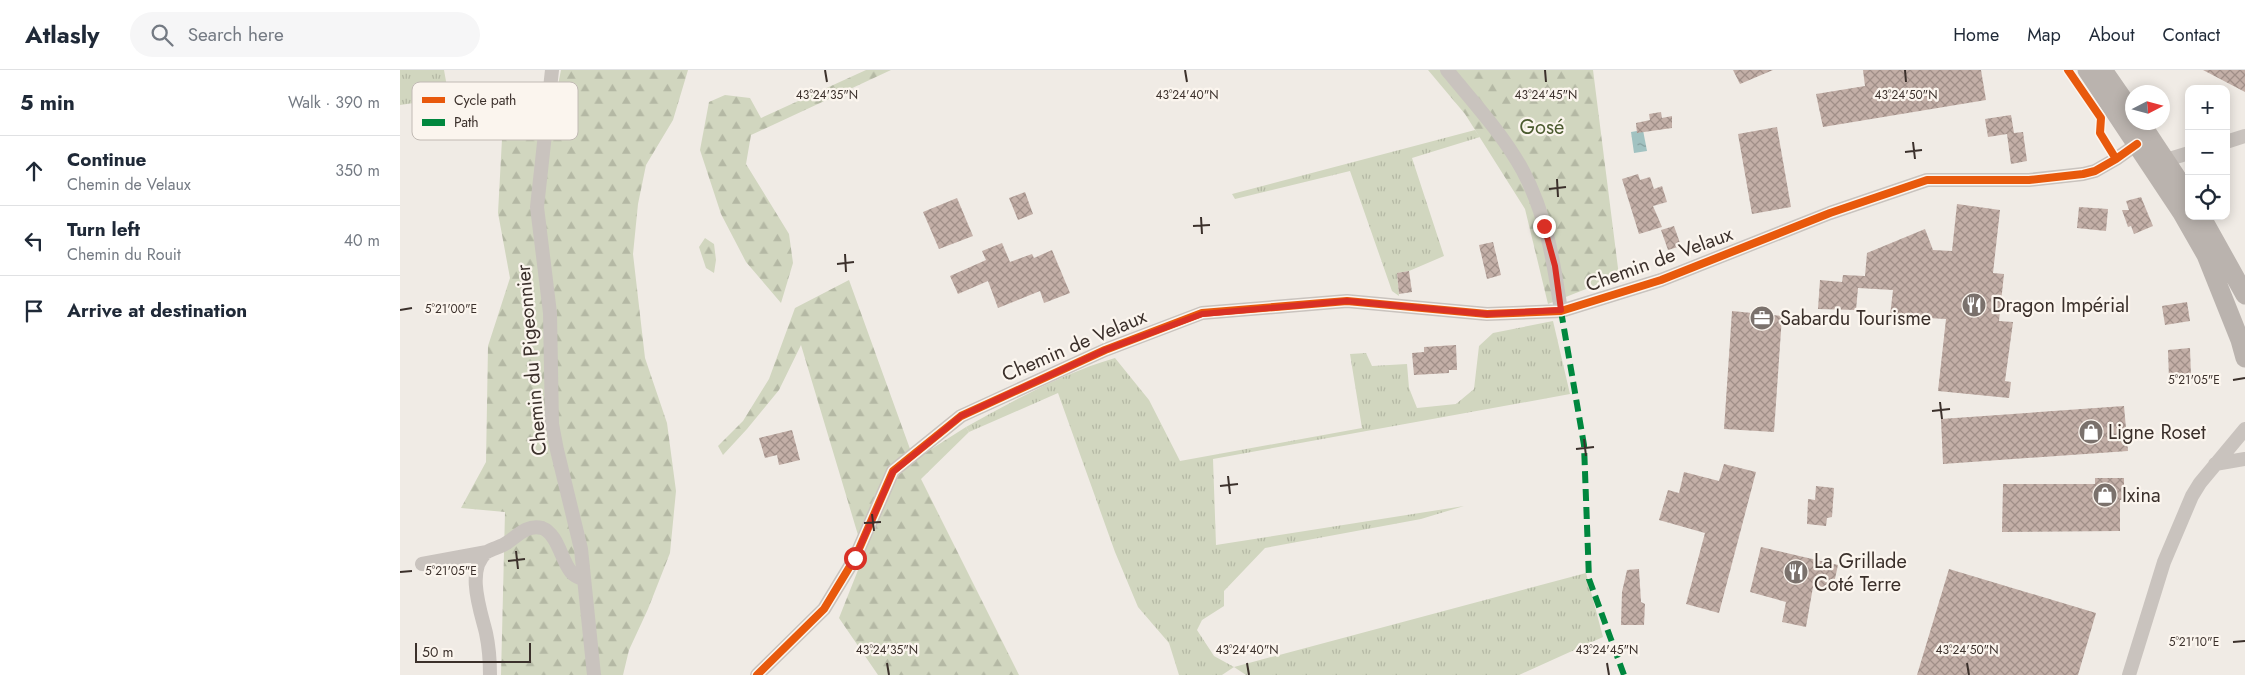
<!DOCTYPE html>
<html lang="en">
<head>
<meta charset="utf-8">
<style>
  body { margin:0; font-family:Jost,sans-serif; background:#f6f6f7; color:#1f2937 }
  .controls { position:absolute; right:15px; top:15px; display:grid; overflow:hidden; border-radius:10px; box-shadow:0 2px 12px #0003 }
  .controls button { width:45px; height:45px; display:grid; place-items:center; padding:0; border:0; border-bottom:1px solid #e0e1e3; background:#fff; color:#1f2937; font:25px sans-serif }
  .compass { position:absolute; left:1725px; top:15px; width:45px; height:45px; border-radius:50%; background:#fff; box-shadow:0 2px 12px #0003; rotate:84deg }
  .scale { position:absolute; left:15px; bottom:12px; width:116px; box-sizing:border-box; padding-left:5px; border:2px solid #3b302b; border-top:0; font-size:14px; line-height:18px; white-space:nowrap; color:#3b302b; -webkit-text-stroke:4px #fbf5ee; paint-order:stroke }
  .stop { position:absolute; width:15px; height:15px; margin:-11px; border:4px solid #d93025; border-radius:50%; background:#fff }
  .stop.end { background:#d93025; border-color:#fff; box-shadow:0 1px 5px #0008 }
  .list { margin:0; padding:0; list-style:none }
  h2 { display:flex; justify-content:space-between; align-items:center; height:65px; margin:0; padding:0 20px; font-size:21px }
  h2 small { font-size:16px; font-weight:400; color:#747a83 }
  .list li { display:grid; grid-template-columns:32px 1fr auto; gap:15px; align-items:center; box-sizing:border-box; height:70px; padding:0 20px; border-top:1px solid #e0e1e3 }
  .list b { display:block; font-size:19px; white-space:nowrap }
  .list p { margin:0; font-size:16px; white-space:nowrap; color:#747a83 }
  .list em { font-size:16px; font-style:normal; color:#747a83 }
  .icon { flex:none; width:28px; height:28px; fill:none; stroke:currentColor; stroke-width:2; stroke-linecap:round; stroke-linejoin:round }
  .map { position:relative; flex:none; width:1845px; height:605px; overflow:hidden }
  header { display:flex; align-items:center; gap:30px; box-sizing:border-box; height:70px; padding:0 25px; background:#fff; border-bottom:1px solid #e0e1e3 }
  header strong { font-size:24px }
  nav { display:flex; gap:28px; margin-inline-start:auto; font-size:18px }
  .search { width:350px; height:45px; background:#f6f6f7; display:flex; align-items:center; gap:12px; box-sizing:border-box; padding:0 18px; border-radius:28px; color:#747a83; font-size:19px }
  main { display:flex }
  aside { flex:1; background:#fff }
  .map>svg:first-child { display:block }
  .grass { fill:url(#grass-tufts) }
  .forest { fill:url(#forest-firs) }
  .water { fill:url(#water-ripples) }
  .building { fill:url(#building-cross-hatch) }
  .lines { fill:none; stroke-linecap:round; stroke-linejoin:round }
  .minor { stroke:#c9c3be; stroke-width:14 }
  .secondary { stroke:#bab3ae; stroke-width:19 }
  .quiet { stroke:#00873e; stroke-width:6; stroke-dasharray:12 6; stroke-linecap:butt }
  .cycleway-casing { stroke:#fbf5ee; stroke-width:11 }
  .cycleway { stroke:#e8590c; stroke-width:8 }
  .route { stroke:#d93025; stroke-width:6 }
  .ticks { fill:none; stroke:#3b302b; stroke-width:2 }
  .labels { text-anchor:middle; stroke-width:4.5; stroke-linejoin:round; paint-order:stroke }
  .park-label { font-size:20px; fill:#4a5a2e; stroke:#fbf5ee }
  .street-label { font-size:20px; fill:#3b302b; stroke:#fbf5ee }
  .poi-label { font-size:20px; fill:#3b302b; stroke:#fbf5ee; text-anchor:start }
  .key { fill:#fbf5ee; stroke:#c1bab4; stroke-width:1 }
  .key-label { font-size:14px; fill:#3b302b }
  .ticks-label { font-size:12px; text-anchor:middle; fill:#3b302b; stroke:#fbf5ee; stroke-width:4.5; stroke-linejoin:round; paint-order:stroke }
</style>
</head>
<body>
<header>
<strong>Atlasly</strong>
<div class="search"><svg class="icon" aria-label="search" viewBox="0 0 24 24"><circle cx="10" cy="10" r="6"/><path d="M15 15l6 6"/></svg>Search here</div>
<nav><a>Home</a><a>Map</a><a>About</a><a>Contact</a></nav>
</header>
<main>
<aside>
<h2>5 min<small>Walk · 390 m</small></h2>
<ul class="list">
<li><svg class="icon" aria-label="ahead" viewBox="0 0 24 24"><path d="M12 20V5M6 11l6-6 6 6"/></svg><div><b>Continue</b><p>Chemin de Velaux</p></div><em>350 m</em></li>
<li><svg class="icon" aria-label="left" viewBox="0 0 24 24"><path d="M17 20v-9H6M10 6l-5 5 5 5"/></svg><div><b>Turn left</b><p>Chemin du Rouit</p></div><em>40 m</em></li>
<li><svg class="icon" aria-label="arrive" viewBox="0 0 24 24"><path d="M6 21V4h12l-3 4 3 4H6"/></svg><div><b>Arrive at destination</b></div></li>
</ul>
</aside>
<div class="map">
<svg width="1845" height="605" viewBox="0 0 1845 605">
  <defs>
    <pattern id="grass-tufts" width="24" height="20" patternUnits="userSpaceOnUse" patternTransform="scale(1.25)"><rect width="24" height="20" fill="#d1d6bf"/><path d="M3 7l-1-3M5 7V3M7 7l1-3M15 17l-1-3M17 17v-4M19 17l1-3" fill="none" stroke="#b4b8a4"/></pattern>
    <pattern id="forest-firs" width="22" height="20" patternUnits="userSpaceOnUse" patternTransform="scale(1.25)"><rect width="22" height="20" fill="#d1d6bf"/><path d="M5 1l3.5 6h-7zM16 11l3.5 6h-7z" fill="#b4b8a4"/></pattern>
    <pattern id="water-ripples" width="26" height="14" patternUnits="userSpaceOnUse" patternTransform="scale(1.25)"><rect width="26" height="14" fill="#a1c2c1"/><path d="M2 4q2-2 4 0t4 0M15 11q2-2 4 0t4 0" fill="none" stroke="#849e9d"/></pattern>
    <pattern id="building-cross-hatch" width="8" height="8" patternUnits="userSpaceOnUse" patternTransform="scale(1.25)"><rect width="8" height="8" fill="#c3afa7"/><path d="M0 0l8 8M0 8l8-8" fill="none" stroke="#a08f88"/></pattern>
  </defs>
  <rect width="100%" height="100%" fill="#f0ebe5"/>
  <path class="grass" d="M 0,0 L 44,0 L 49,28 L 0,35 Z
    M 1075,60 L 1080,67 L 1012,88 L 1044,186 L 1009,201 L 997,203 L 999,226 L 992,221 L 950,101 L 835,129 L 832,124 Z
    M 1153,251 L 1170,324 L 813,389 L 816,475 L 1064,436 L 1021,449 L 865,478 L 824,521 L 824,536 L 802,550 L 797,560 L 814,586 L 834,597 L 1186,503 L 1203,567 L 1119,605 L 846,605 L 834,597 L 822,605 L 779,605 L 769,573 L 738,537 L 715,482 L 658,323 L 569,362 L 566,357 C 613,331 663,303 715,288 L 749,330 L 780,391 L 962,358 L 950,284 L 966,283 L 972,296 L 1007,294 L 1009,318 L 1017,338 L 1056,334 L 1074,319 L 1079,276 L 1093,263 Z"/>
  <path class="forest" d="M 161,0 L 288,0 L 273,50 L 246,95 L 238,134 L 233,184 L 245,288 L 267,353 L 276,421 L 270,483 L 248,539 L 229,580 L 223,605 L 101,605 L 105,442 L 61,438 L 86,392 L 88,276 L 110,208 L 98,143 L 104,32 L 158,15 Z
    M 466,0 L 491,0 L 351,65 L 346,94 L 389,164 L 393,193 L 381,233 L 346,192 L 321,144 L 300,80 L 309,32 L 325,25 L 350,28 L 361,48 Z
    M 1028,0 L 1193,0 L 1219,206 L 1148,234 L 1125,139 L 1065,44 Z
    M 305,168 L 314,174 L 316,190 L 314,203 L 306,198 L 299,177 Z
    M 449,210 L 514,390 L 566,357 L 569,362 L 521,409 L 619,605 L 478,605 L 439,548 L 464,485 L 401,275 L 379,320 L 347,359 L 323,385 L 318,376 L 343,351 L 369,309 L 395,238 Z"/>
  <path class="water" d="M 1243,60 L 1247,81 L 1234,83 L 1231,62 Z"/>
  <path class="building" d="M 1333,0 L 1373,0 L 1340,14 Z
    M 1463,0 L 1581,0 L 1586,30 L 1423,57 L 1416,24 L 1465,16 Z
    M 1803,0 L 1845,0 L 1845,22 Z
    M 1261,42 L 1262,48 L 1272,46 L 1272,58 L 1237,63 L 1236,53 L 1250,50 L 1249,44 Z
    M 1611,45 L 1614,63 L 1623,62 L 1627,91 L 1611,94 L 1607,64 L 1588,67 L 1585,49 Z
    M 1377,57 L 1391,137 L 1352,144 L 1338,64 Z
    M 1238,104 L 1240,110 L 1250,107 L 1254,119 L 1262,116 L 1267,132 L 1253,136 L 1262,157 L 1239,164 L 1222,109 Z
    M 625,122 L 633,144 L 618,150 L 609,128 Z
    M 1741,127 L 1753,156 L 1734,164 L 1731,156 L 1728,157 L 1722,140 L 1729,140 L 1726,131 Z
    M 557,128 L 573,166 L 539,179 L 523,142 Z
    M 1557,134 L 1600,140 L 1593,203 L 1604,204 L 1599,251 L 1613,252 L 1605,311 L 1611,312 L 1609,328 L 1538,321 L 1546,249 L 1490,246 L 1493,220 L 1458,218 L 1456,240 L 1418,239 L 1420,210 L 1442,212 L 1443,205 L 1465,206 L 1467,183 L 1525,159 L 1533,180 L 1552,181 Z
    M 1679,137 L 1708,139 L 1706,161 L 1677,158 Z
    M 1274,156 L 1281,176 L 1268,180 L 1261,160 Z
    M 1093,172 L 1101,205 L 1087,209 L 1079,175 Z
    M 602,173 L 610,192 L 632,184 L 634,188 L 652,180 L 670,223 L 644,233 L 640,221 L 598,238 L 588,211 L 558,224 L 550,206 L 586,190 L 582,181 Z
    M 1009,201 L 1012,222 L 999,224 L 997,203 Z
    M 1787,232 L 1790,251 L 1765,255 L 1762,236 Z
    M 1332,241 L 1382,246 L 1374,362 L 1324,359 Z
    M 1056,275 L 1057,300 L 1049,300 L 1049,303 L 1014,305 L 1012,283 L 1024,282 L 1024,277 Z
    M 1790,278 L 1791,307 L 1769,309 L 1768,280 Z
    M 1724,336 L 1728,381 L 1543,394 L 1541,349 Z
    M 392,360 L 400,390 L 379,395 L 377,385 L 365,388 L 359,368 Z
    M 1324,394 L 1356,402 L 1319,543 L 1286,534 L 1305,463 L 1259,450 L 1268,420 L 1279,423 L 1284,402 L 1319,411 Z
    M 1695,408 L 1724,408 L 1724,430 L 1720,430 L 1720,461 L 1602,462 L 1603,414 L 1695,414 Z
    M 1416,416 L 1434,418 L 1432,447 L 1427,448 L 1426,456 L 1407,454 L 1408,429 L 1415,430 Z
    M 1361,477 L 1438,495 L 1432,522 L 1413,517 L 1406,557 L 1382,552 L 1386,532 L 1350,522 Z
    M 1239,499 L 1241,532 L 1245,534 L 1244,555 L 1221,555 L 1222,522 L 1227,500 Z
    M 1549,499 L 1696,543 L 1678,605 L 1517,605 Z"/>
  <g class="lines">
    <path class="minor" d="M 152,0 L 137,137 L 150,243 L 152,354 L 157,380 L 181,479 L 194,605
      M 1047,0 C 1073,32 1103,64 1123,101 C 1146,144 1154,193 1161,241
      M 1826,72 L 1845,66
      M 1766,90 L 1789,83
      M 1815,394 L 1845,389
      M 22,494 L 87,482
      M 90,605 C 90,591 89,577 86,563 C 81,542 65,499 87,482 C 93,478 102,477 108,472 C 118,465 128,454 142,458 C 158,464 161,490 171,502 C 174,506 180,508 184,510
      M 357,605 L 424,539 L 455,488 L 493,401 L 561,346 L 705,280 L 802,243 L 947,231 L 1087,244 L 1161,241 L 1261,210 L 1430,143 L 1527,110 L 1629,110 L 1683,104 L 1695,101 L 1716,89 L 1737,74
      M 1729,605 L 1764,492 L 1792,426 L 1800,413 L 1845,359"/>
    <path class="secondary" d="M 1687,0 L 1782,143 L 1806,185 L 1840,270 L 1845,288
      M 1703,0 L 1732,42
      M 1740,52 L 1789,126
      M 1801,146 L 1845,225"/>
    <path class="quiet" d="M 1161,241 L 1184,375 L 1189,509 L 1224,605"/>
    <defs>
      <path id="cycleway" d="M 1668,0 L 1701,48 L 1700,63 L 1716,89
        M 357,605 L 424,539 L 455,488 L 493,401 L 561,346 L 705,280 L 802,243 L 947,231 L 1087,244 L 1161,241 L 1261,210 L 1430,143 L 1527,110 L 1629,110 L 1683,104 L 1695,101 L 1716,89 L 1737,74"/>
    </defs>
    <use href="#cycleway" class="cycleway-casing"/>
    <use href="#cycleway" class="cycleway"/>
  </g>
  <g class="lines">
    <path class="route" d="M 455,488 L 493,402 L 561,346 L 705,280 L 802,244 L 947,231 L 1087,244 L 1161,240 L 1155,196 L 1144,156"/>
  </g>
  <path class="ticks" d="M 425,0 L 427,12M 785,0 L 787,12M 1145,0 L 1146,12M 1505,0 L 1506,12M 1513,72 L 1515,89M 1505,82 L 1522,80M 1157,109 L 1158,127M 1149,119 L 1166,117M 801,147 L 802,164M 793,156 L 810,155M 445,184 L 446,202M 437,194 L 454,192M 0,240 L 12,238M 1833,310 L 1845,308M 1540,332 L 1542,349M 1532,341 L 1550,339M 1184,369 L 1186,386M 1176,379 L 1194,377M 828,406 L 830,424M 820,416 L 838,414M 472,444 L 474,461M 464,453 L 481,452M 116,481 L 118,499M 108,491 L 125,489M 0,502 L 12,501M 1833,572 L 1845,571M 487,593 L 489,605M 847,593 L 849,605M 1207,593 L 1209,605M 1567,593 L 1569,605"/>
  <defs>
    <symbol id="restaurant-disc" viewBox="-11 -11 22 22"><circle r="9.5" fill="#7a716c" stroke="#fbf5ee"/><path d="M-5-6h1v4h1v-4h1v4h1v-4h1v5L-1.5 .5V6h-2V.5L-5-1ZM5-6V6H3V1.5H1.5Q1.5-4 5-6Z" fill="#fff"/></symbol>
    <symbol id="office-disc" viewBox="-11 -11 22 22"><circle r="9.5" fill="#7a716c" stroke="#fbf5ee"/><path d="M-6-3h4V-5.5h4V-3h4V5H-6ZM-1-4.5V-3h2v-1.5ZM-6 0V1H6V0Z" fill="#fff"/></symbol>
    <symbol id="shop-disc" viewBox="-11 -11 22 22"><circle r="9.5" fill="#7a716c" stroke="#fbf5ee"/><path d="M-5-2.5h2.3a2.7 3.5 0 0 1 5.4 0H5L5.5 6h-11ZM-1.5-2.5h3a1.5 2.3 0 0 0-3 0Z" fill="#fff"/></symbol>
  </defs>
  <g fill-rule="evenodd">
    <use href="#restaurant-disc" x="1560" y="221" width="28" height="28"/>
    <use href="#office-disc" x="1348" y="234" width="28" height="28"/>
    <use href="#shop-disc" x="1677" y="348" width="28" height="28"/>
    <use href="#shop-disc" x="1691" y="411" width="28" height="28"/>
    <use href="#restaurant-disc" x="1382" y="488" width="28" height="28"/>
  </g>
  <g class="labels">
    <g class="park-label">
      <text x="1142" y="64">Gosé</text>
    </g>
    <g class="street-label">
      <text transform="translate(1259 189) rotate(-20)" y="7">Chemin de Velaux</text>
      <text transform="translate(674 275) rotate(-23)" y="7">Chemin de Velaux</text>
      <text transform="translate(131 290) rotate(-95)" y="7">Chemin du Pigeonnier</text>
    </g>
    <g class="poi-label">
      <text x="1592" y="242">Dragon Impérial</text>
      <text x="1380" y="255">Sabardu Tourisme</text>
      <text x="1708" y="369">Ligne Roset</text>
      <text x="1722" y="432">Ixina</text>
      <text x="1414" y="498">La Grillade<tspan x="1414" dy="23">Coté Terre</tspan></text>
    </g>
  </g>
  <rect x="12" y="12" width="166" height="58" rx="8" class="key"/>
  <rect x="22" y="27" width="23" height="6" fill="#e8590c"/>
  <rect x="22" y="49" width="23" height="7" fill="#00873e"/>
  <g class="key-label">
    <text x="54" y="35">Cycle path</text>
    <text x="54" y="57">Path</text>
  </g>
  <g class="ticks-label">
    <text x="427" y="29">43°24'35"N</text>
    <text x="787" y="29">43°24'40"N</text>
    <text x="1146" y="29">43°24'45"N</text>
    <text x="1506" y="29">43°24'50"N</text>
    <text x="51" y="243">5°21'00"E</text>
    <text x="1794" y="314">5°21'05"E</text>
    <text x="51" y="505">5°21'05"E</text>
    <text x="1794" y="576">5°21'10"E</text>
    <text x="487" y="584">43°24'35"N</text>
    <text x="847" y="584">43°24'40"N</text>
    <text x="1207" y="584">43°24'45"N</text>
    <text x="1567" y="584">43°24'50"N</text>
  </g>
</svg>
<div class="controls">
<button>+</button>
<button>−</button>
<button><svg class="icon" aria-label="locate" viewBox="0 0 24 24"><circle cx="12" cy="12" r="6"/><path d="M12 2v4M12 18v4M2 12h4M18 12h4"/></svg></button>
</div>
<svg class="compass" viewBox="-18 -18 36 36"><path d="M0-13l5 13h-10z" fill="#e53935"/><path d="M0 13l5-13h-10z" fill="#747a83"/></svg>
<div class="scale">50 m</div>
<div class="stop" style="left:455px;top:488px"></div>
<div class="stop end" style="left:1144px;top:156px"></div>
</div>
</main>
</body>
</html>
